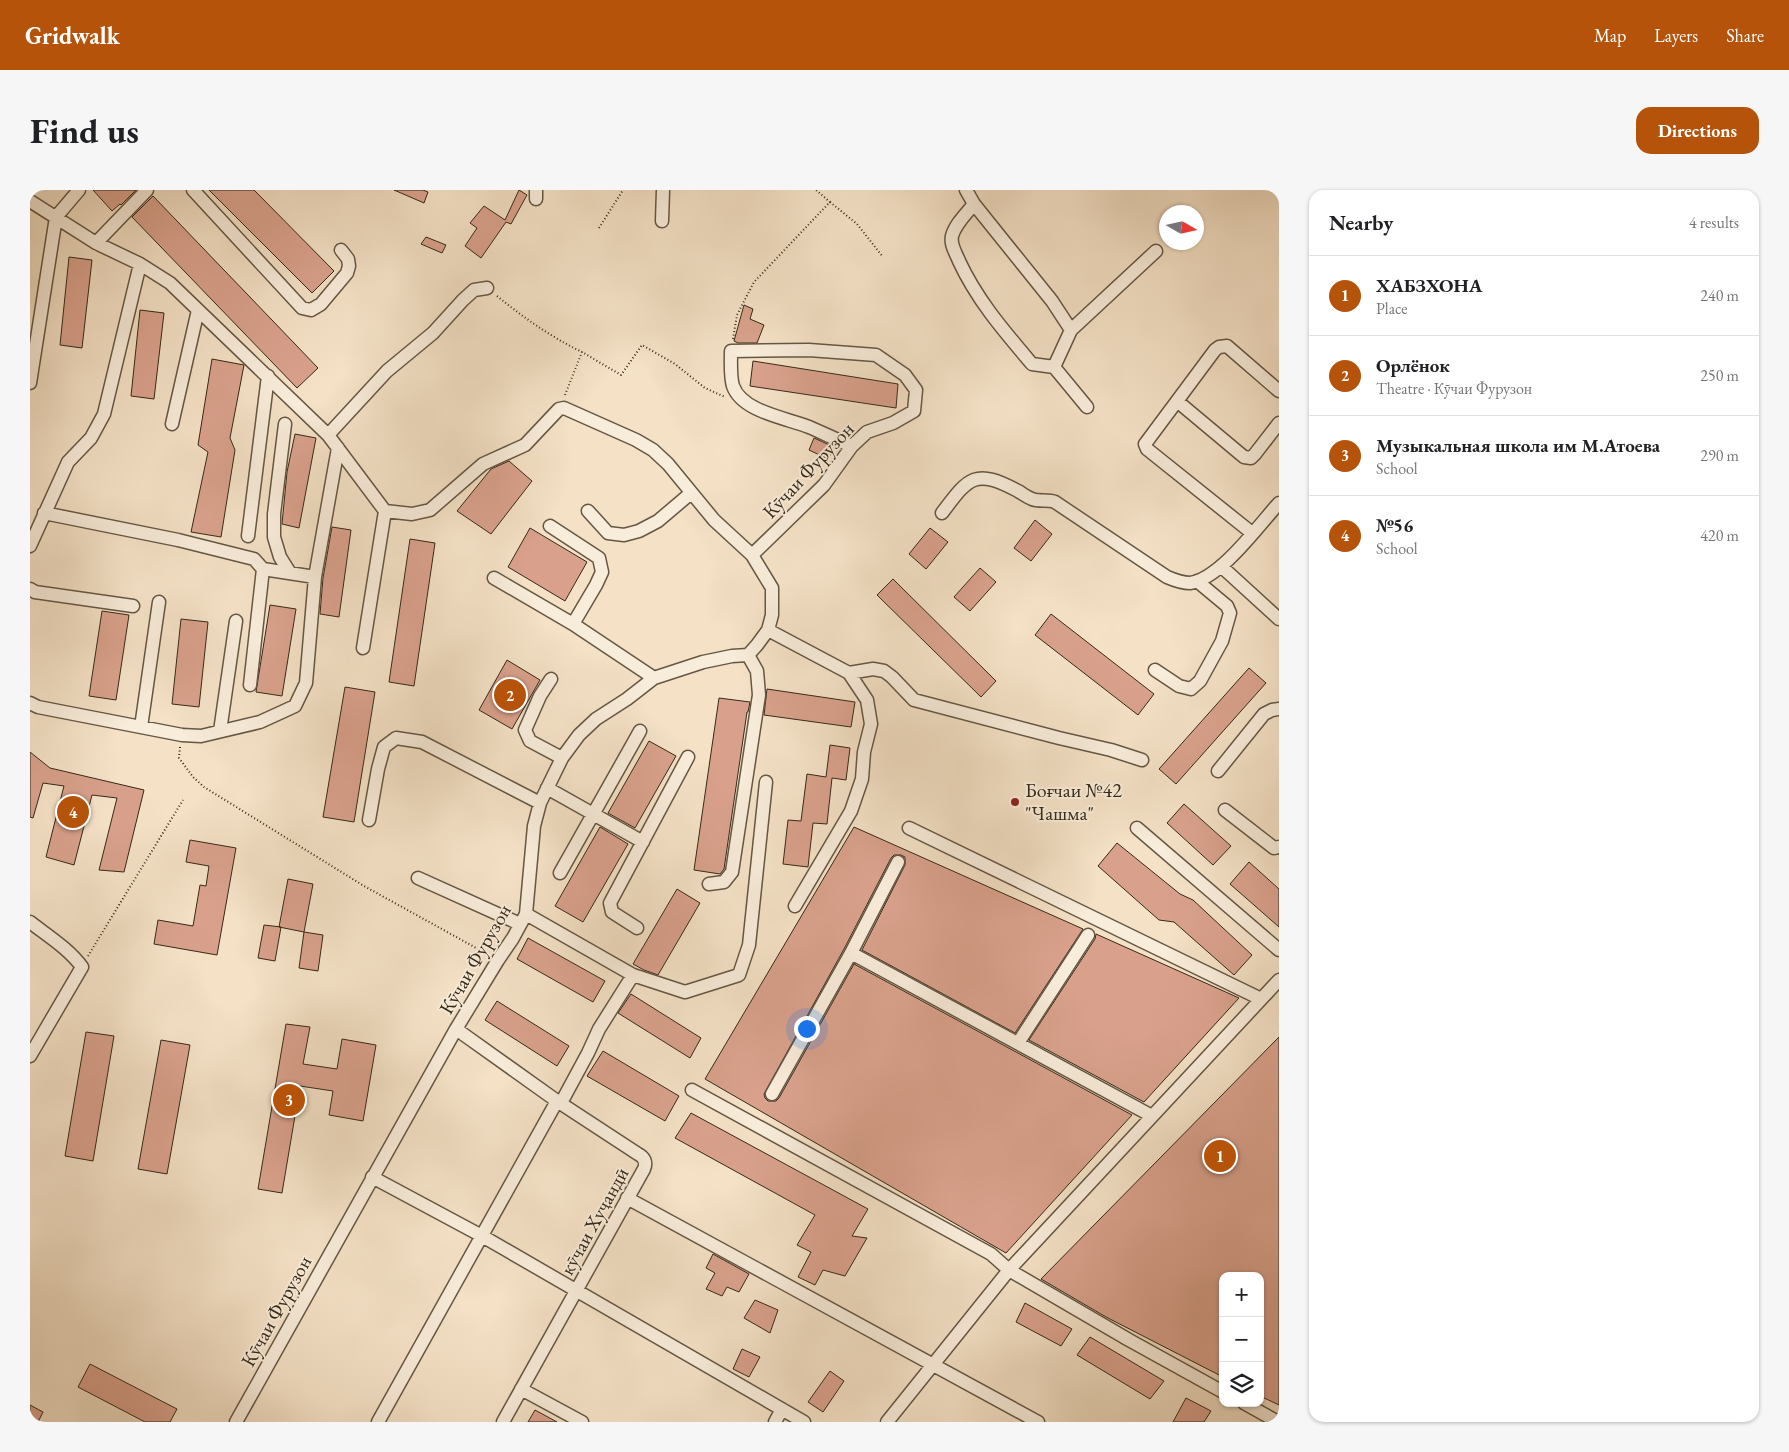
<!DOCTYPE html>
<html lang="en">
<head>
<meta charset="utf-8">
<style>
  body { margin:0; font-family:"EB Garamond",serif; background:#f6f6f6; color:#202124 }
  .controls { position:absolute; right:15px; bottom:15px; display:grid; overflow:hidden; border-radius:10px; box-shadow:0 1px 4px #0004 }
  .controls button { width:45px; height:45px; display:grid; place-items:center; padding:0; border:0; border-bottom:1px solid #e0e0e0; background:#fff; color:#202124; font:25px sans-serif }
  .compass { position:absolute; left:1129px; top:15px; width:45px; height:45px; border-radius:50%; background:#fff; box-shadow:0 1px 4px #0004; rotate:99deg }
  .you { position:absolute; left:776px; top:838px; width:18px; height:18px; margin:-12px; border:4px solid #fff; border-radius:50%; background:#1a73e8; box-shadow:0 0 0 8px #1a73e833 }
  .badge { display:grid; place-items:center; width:32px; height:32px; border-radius:50%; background:#b45309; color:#fff; font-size:16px; font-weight:700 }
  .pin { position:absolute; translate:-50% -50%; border:2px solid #fff; box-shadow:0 1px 5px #0006 }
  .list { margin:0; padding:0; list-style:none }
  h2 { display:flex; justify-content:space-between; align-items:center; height:65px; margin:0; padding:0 20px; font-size:21px }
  h2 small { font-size:16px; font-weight:400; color:#757577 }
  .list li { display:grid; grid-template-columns:32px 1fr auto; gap:15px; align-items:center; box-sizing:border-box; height:80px; padding:0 20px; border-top:1px solid #e0e0e0 }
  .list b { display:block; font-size:19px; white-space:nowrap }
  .list p { margin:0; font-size:16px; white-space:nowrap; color:#757577 }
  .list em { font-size:16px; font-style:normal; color:#757577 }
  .icon { flex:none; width:28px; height:28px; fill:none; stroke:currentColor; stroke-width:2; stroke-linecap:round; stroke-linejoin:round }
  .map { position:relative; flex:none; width:1249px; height:1232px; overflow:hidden; border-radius:15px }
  header { display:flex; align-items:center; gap:30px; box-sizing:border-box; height:70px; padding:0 25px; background:#b45309; color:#fff }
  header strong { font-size:24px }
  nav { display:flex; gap:28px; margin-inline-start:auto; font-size:18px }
  .intro { display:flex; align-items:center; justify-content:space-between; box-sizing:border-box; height:120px; padding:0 30px }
  h1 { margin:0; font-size:35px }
  .button { padding:12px 22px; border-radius:15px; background:#b45309; color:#fff; font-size:18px; font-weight:700 }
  main { display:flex; gap:30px; padding:0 30px }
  aside { flex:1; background:#fff; border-radius:15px; box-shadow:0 1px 4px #0004 }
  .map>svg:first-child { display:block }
  .building { fill:#d9a18c; stroke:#352917 }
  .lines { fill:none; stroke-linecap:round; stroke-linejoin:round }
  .minor-casing { stroke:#655743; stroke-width:15 }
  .path { stroke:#352917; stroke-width:2; stroke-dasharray:1 2.5; stroke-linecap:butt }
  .minor { stroke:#f8ecda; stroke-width:12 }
  .poi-dot { fill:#8f2418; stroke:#f8ecda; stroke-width:2 }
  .labels { text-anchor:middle; stroke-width:4; stroke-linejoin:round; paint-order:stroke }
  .street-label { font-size:20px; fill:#352917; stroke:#f8ecda }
  .poi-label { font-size:20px; fill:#352917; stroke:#f8ecda; text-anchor:start }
</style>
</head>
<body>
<header>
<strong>Gridwalk</strong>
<nav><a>Map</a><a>Layers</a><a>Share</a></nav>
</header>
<div class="intro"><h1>Find us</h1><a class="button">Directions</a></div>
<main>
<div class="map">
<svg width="1249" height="1232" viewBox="0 0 1249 1232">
  <rect width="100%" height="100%" fill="#f4e1c6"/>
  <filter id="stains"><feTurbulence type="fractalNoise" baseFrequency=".004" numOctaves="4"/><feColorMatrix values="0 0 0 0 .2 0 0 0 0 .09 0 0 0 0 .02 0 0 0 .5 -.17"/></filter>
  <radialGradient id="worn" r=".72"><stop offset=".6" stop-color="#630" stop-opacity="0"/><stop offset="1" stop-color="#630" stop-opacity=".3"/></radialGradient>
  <path class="building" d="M 63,0 L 106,0 L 91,15 L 90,14 L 82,21 Z
    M 179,0 L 224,0 L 304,81 L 282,103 Z
    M 364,0 L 393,0 L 398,2 L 394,13 Z
    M 489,0 L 497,5 L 481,34 L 476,32 L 451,68 L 435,56 L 447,38 L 440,33 L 454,16 L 475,30 Z
    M 123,6 L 288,178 L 267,198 L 102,27 Z
    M 396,47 L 416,55 L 412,63 L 391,54 Z
    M 39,67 L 62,70 L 52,158 L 30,155 Z
    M 714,115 L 723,119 L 720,129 L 734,135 L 727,153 L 708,153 L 704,151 Z
    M 110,120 L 134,123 L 124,209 L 101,206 Z
    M 182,169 L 214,175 L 200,248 L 205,260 L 191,347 L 161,342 L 178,262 L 168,255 Z
    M 723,171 L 868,194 L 866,218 L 720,196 Z
    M 265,244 L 286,248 L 269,338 L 252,334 L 257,282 Z
    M 784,248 L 804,257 L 798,269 L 779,260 Z
    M 479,271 L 502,291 L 461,344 L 427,321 L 461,279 Z
    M 1005,330 L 1022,344 L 1001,371 L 984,358 Z
    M 302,337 L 321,340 L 309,427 L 290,424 L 293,388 Z
    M 500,338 L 557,372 L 535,411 L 478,377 Z
    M 900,338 L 918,352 L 896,379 L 879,364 Z
    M 380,349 L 405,353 L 384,496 L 359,492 Z
    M 950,378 L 966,392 L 940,421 L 924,407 Z
    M 863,389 L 966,491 L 951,507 L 847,405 Z
    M 240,415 L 266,419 L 252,506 L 226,502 Z
    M 72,421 L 99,425 L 86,510 L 59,506 Z
    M 1021,424 L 1124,504 L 1108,525 L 1005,445 Z
    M 151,429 L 178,432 L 169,517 L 142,514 Z
    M 477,470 L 510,490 L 482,539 L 449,520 Z
    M 1219,478 L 1236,493 L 1146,594 L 1129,579 Z
    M 315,497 L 345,502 L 324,632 L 293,627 Z
    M 737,499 L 825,512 L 821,537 L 734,525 Z
    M 689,508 L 720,512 L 718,522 L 717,522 L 694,679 L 690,684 L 664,680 Z
    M 619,551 L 646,566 L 605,638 L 578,623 Z
    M 800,555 L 820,558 L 816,590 L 802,588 L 797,634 L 783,633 L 778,677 L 753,674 L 758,630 L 771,631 L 777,584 L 796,587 Z
    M 0,562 L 20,578 L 114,600 L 94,682 L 69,680 L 87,608 L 62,605 L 44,675 L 16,667 L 34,596 L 13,593 L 3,628 L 0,627 Z
    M 1154,614 L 1201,656 L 1183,675 L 1137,633 Z
    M 570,637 L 598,654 L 553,732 L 525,716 Z
    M 824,637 L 1053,739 L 985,843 L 832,760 L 875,675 L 875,667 L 871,665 L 864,665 L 861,668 L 814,759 L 734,904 L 735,908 L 738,911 L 746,911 L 749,908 L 824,774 L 1102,925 L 976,1063 L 675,889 Z
    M 160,650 L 206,658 L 187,765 L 124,754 L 128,730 L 163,736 L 170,695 L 176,696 L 179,676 L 156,672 Z
    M 1087,653 L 1150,704 L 1163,710 L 1222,765 L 1204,785 L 1144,732 L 1129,730 L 1068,676 Z
    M 1219,672 L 1249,699 L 1249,737 L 1200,694 Z
    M 258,689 L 283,694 L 274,742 L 249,737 Z
    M 647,699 L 670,713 L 628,785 L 614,780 L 603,774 Z
    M 234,735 L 251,737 L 245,771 L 228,768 Z
    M 274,742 L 293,745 L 288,781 L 269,778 Z
    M 1066,744 L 1209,808 L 1114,912 L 999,850 L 1065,749 Z
    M 498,748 L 575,791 L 563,812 L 487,769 Z
    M 601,804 L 671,848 L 660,868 L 588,823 Z
    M 467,811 L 539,856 L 527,876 L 455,830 Z
    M 256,834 L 280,837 L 273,874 L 307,879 L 312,849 L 346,855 L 333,931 L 299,925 L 303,901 L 270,896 L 252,1003 L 228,999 Z
    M 56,842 L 84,846 L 63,971 L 35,966 Z
    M 1249,847 L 1249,1215 L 1230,1206 L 1230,1086 L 1193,1086 L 1193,1187 L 1076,1127 L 1011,1089 Z
    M 131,850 L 160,855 L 137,984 L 108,979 Z
    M 573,861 L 649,906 L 635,931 L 557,886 Z
    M 661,923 L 838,1019 L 822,1046 L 837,1048 L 815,1086 L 793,1080 L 785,1095 L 768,1087 L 781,1062 L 767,1055 L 785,1025 L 645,948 Z
    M 683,1064 L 719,1084 L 709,1102 L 697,1097 L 692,1106 L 676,1099 L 685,1083 L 676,1078 Z
    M 725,1110 L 748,1120 L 740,1143 L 714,1128 Z
    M 995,1113 L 1042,1139 L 1031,1156 L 986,1132 Z
    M 1060,1147 L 1134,1191 L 1120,1209 L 1047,1165 Z
    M 712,1159 L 730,1167 L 719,1187 L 703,1179 Z
    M 60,1174 L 147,1219 L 140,1232 L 115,1232 L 48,1197 Z
    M 800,1181 L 814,1191 L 793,1222 L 778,1212 Z
    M 1156,1208 L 1181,1221 L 1174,1232 L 1143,1232 Z
    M 0,1215 L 13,1222 L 8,1232 L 0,1232 Z
    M 505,1220 L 527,1232 L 498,1232 Z"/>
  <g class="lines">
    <defs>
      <path id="minor" d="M 163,0 L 272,118 L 281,120 L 291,114 L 317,83 L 319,76 L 318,69 L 311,60
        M 936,0 L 944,14 L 1022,111 L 1041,140 L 1024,177 L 1002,174 C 974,141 947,110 929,71 C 926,63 920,55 922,46 C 925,34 937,23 944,14
        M 506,9 L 506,0
        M 0,11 L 66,53 L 110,74 L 140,93 L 298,245 L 355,321 L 382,324 L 400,320 L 453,274 L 495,255 L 529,219 L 534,218 L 606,250 L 623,260 L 638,274 L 684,330 L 722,365
        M 632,31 L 633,0
        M 66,53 L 117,0
        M 1041,140 L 1126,61
        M 1024,177 L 1057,217
        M 0,193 L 26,27 L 49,0
        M 1147,211 L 1214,267 L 1221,268 L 1225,264 L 1249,233
        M 142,234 L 168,120
        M 255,234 L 244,324 L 244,347 L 250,367 L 260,383
        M 298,245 L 357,181 L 403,143 L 433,110 L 444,100 L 457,98
        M 558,321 L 578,343 L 594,345 L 609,341 L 628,331 L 661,303
        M 14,323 L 148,350 L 224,369 L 233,379 L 220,495
        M 912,323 C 939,287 945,278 988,301 C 993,304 997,307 1002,309 C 1009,312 1018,309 1025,312 L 1137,387 C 1144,390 1152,393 1160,393 C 1190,389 1229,335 1249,313
        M 520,336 L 569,368 L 572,382 L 566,395 L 543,434
        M 1222,343 L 1117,259 L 1115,254 L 1185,160 L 1189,157 L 1197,156 L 1249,201
        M 218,346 L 238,186
        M 0,356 L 38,272 L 61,248 L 74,224 L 110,74
        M 1192,377 L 1249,429
        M 233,379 L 285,387
        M 464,388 L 543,434 L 624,488
        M 0,399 L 5,402 L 103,416
        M 738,440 L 819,483 L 837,510 L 841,534 L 834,562 L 832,589 L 821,621 L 765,716
        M 333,458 L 355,321
        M 1125,480 L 1149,496 L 1161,499 L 1170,491 L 1192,451 L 1200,423 L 1197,416 L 1167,391
        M 819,483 L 843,479 L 854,481 L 862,487 L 884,510 L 1029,548 L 1081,560 L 1112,570
        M 521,489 L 510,506 L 495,540 L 500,551 L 532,568
        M 0,513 L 8,517 L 152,545 L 171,546 L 230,532 L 265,516 L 276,493 L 285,387 L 308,258
        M 111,537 L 129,412
        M 190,541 L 206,431
        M 1188,581 L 1234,524 L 1242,520 L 1249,519
        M 517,598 L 613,652
        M 1195,620 L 1244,658 L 1249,657
        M 339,630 L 348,579 L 354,557 L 366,548 L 392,552 L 510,613
        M 879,638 L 1231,809
        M 1107,638 L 1249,760
        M 530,683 L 610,541
        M 388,688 L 490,734
        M 679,694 L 694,692 L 702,682 L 729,505 L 727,481 L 718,465
        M 496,724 L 603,785 L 655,802 L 709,785 L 719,755 L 736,592
        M 0,732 C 18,746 39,759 52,777 L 0,866
        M 607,738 L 582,722 L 580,713 L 658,567
        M 821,763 L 1122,926
        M 426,839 L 527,911 L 608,964 C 614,967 617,972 614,979 L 473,1232
        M 988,853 L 1058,745
        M 662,900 L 961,1064 L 979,1080 L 1099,1150 L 1193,1202
        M 742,904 L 821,763 L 868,672
        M 531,913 L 558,863 L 569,839 L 603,785
        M 342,987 L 452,1046 L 774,1232
        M 597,1008 L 1008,1232
        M 491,1199 L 552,1232
        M 1214,1213 L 1248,1232
        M 206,1232 L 426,839 L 468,770 L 483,748 L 496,724 L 504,636 L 510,613 L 532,568 L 549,545 L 566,529 L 597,509 L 624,488 L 673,472 L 702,466 L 718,465 L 727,455 L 738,440 L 742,425 L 742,398 L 722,365 L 794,295 L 822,256 L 837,242 L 863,233 L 884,221 L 886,200 L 875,185 L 846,165 L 779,160 L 701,161 C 701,170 700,187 703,196 C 712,222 757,228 779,237 C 793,243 807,250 822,256
        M 348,1232 L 527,911
        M 745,1232 L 752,1219
        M 857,1232 L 979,1080 L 1249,790"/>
    </defs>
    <use href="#minor" class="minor-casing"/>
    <path class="path" d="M 800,12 L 827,34 L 853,67
      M 569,38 L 593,0
      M 467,106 C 494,128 521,147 552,162
      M 703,149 L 707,125 L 724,92 L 800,12 L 786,0
      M 535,205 L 552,162 L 591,185 L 612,155 L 645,174 L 675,198 L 695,207
      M 150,557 L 149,568 L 163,587 L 174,597 L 334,696 L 457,764
      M 58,766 L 153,610"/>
    <use href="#minor" class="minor"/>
  </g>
  <circle class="poi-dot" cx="985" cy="612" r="5"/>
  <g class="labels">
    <g class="street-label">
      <text transform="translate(778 280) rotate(-47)" y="7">Кӯчаи Фурузон</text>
      <text transform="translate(445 769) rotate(-60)" y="7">Кӯчаи Фурузон</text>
      <text transform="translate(564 1031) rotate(-61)" y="7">кӯчаи Хуҷандӣ</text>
      <text transform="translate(246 1121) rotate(-61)" y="7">Кӯчаи Фурузон</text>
    </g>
    <g class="poi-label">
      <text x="995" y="607">Боғчаи №42<tspan x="995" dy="23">"Чашма"</tspan></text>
    </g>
  </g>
  <rect width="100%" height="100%" filter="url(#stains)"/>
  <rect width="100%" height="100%" fill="url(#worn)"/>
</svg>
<div class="controls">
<button>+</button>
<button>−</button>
<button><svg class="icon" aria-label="layers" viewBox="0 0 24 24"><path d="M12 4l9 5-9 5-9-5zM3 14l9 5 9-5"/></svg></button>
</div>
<svg class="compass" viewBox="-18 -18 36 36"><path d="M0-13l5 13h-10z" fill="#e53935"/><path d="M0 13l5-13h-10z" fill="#757577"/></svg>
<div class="you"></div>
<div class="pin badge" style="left:1190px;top:966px">1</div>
<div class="pin badge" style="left:480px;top:505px">2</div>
<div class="pin badge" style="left:259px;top:910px">3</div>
<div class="pin badge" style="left:43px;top:622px">4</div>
</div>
<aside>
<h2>Nearby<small>4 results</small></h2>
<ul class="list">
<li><span class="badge">1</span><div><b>ХАБЗХОНА</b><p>Place</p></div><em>240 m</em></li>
<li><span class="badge">2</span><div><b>Орлёнок</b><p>Theatre · Кӯчаи Фурузон</p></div><em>250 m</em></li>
<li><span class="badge">3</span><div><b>Музыкальная школа им М.Атоева</b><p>School</p></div><em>290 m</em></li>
<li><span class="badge">4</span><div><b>№56</b><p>School</p></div><em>420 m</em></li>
</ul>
</aside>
</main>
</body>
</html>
